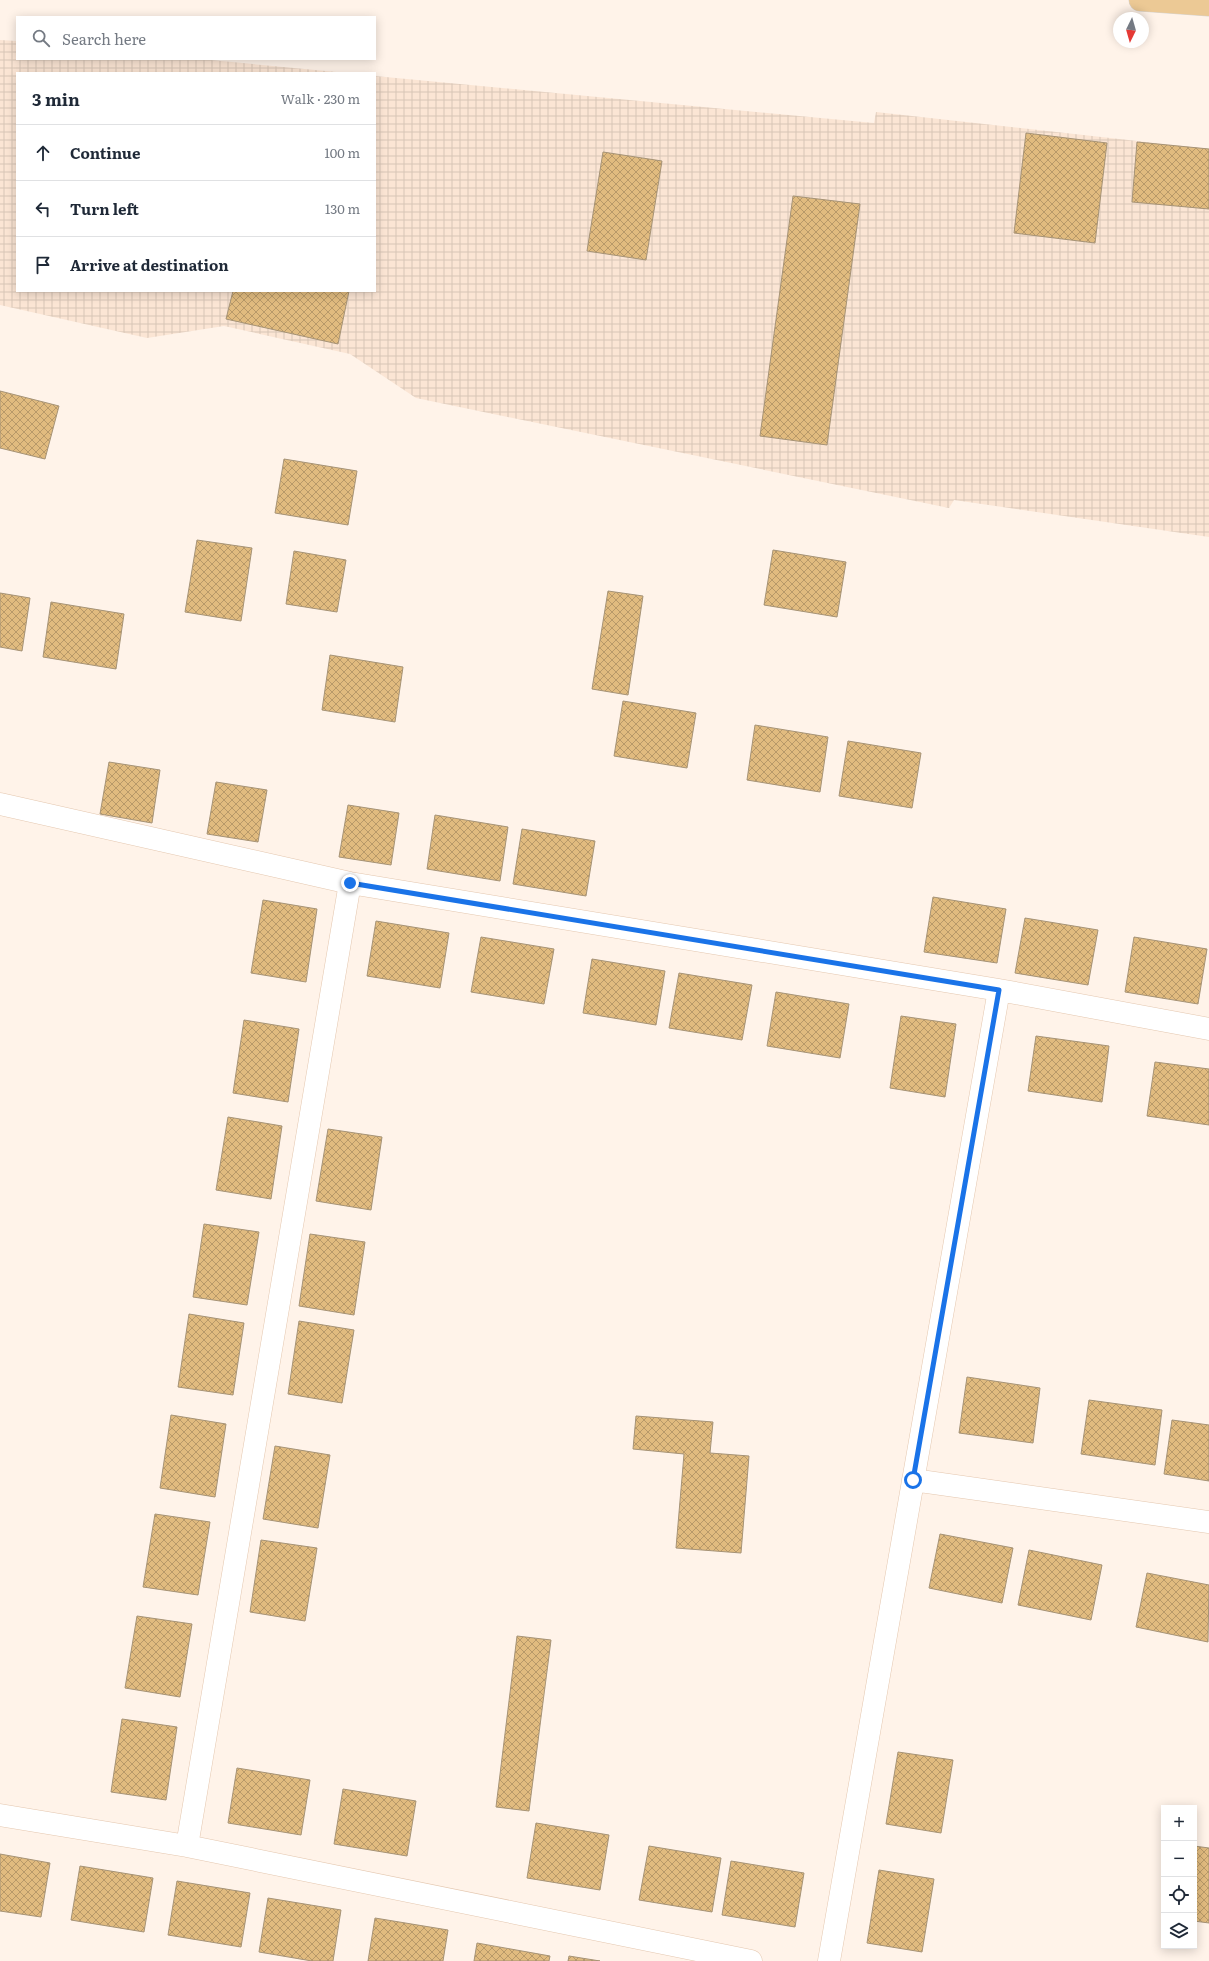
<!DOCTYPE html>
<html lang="en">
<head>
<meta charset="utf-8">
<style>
  body { margin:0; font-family:Literata,serif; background:#f6f6f7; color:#1f2937 }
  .controls { position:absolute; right:12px; bottom:12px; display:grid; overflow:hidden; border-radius:0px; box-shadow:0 2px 10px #0003 }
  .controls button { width:36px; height:36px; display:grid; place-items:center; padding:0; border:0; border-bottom:1px solid #e0e1e3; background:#fff; color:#1f2937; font:20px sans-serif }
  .compass { position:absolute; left:1113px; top:12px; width:36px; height:36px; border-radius:50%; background:#fff; box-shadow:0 2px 10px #0003; rotate:185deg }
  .stop { position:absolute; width:12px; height:12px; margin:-9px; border:3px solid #1a73e8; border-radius:50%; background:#fff }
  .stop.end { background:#1a73e8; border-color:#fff; box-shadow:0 1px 4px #0008 }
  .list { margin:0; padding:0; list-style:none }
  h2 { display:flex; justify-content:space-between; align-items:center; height:52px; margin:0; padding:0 16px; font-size:17px }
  h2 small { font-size:13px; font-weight:400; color:#747a83 }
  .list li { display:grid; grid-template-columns:26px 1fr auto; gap:12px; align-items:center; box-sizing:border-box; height:56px; padding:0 16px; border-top:1px solid #e0e1e3 }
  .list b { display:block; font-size:15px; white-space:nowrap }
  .list em { font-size:13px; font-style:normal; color:#747a83 }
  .icon { flex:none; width:22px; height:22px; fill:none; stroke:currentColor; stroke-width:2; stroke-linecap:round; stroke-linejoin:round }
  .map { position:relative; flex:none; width:1209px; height:1961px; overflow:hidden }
  .search { position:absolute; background:#fff; box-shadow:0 2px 10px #0003; left:16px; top:16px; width:360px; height:44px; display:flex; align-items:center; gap:10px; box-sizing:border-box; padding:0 14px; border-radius:0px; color:#747a83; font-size:15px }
  .panel { position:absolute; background:#fff; box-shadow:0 2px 10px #0003; left:16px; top:72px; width:360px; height:220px; border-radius:0px }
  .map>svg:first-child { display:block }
  .industrial { fill:url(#industrial-grid) }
  .building { fill:url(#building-cross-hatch); stroke:#a69376 }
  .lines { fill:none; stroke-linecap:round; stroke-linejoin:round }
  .street-casing { stroke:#e4c7af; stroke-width:23 }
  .primary-casing { stroke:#d6d4d2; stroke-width:23 }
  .street { stroke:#fff; stroke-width:22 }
  .primary { stroke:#ecc995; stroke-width:22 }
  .route { stroke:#1a73e8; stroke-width:5 }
</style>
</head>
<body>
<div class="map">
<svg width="1209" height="1961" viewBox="0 0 1209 1961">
  <defs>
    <pattern id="industrial-grid" width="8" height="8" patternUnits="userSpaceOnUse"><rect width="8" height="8" fill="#fbe5d4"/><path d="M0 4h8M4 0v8" fill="none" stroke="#d8c5b6"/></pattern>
    <pattern id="building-cross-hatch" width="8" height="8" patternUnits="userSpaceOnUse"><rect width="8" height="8" fill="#e1bb7f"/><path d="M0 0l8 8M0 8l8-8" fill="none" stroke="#b89969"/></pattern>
  </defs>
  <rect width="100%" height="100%" fill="#fff3e9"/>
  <path class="industrial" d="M 0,40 L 17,41 L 17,59 L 200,59 L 347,73 L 17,73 L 17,291 L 375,291 L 375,76 L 874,123 L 876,112 L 1209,149 L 1209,537 L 954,500 L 949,508 L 416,398 L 350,354 L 224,326 L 147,338 L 0,305 Z"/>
  <path class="building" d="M 1026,133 L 1107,143 L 1095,243 L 1014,233 Z
    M 1137,142 L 1209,149 L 1209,209 L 1132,202 Z
    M 603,152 L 662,161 L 646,260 L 587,251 Z
    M 793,196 L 860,204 L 827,445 L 760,436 Z
    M 233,291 L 349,291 L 338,344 L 226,319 Z
    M 0,391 L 59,406 L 45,459 L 0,448 Z
    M 284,459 L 357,471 L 348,525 L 275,513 Z
    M 197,540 L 252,548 L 241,621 L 185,612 Z
    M 773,550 L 846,562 L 837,617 L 764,605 Z
    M 294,551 L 346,560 L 337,612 L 286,604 Z
    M 608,591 L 643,596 L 628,695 L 592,689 Z
    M 0,593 L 30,598 L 22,651 L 0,647 Z
    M 51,602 L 124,614 L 116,669 L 43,657 Z
    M 330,655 L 403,667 L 395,722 L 322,710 Z
    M 623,701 L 696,713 L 687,768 L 614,756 Z
    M 755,725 L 828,737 L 820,792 L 747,780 Z
    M 848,741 L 921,753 L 912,808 L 839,796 Z
    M 109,762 L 160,770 L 152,823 L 100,814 Z
    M 216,782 L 267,790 L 258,842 L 207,834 Z
    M 348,805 L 399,813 L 391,865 L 339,857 Z
    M 435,815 L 508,827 L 500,881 L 427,869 Z
    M 522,829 L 595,841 L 586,896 L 513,884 Z
    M 933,897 L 1006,909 L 997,963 L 924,952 Z
    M 263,900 L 317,909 L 306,982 L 251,973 Z
    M 1025,918 L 1098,930 L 1088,985 L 1015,973 Z
    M 376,921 L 449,933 L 440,988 L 367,976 Z
    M 481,937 L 554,949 L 544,1004 L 471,992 Z
    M 1134,937 L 1207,949 L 1198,1004 L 1125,992 Z
    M 592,959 L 665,971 L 656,1025 L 583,1013 Z
    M 679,973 L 752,985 L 742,1040 L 669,1028 Z
    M 776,992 L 849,1004 L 840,1058 L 767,1046 Z
    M 901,1016 L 956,1024 L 945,1097 L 890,1088 Z
    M 244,1020 L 299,1029 L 288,1102 L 233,1093 Z
    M 1036,1036 L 1109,1046 L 1102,1102 L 1028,1091 Z
    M 1155,1062 L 1209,1069 L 1209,1125 L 1147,1116 Z
    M 228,1117 L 282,1126 L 271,1199 L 216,1190 Z
    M 328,1129 L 382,1137 L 371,1210 L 316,1201 Z
    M 204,1224 L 259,1232 L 247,1305 L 193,1297 Z
    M 310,1234 L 365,1242 L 354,1315 L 299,1306 Z
    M 189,1314 L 244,1323 L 233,1395 L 178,1387 Z
    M 299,1321 L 354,1330 L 342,1403 L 288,1394 Z
    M 967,1377 L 1040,1388 L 1033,1443 L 959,1433 Z
    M 1089,1400 L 1162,1410 L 1155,1465 L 1081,1454 Z
    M 171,1415 L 226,1424 L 215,1497 L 160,1488 Z
    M 636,1416 L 713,1422 L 710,1453 L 749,1456 L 741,1553 L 676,1548 L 684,1454 L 633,1449 Z
    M 1172,1420 L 1209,1425 L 1209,1481 L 1164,1474 Z
    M 275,1446 L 330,1455 L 318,1528 L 263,1519 Z
    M 155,1514 L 210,1522 L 198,1595 L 143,1587 Z
    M 940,1534 L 1013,1548 L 1002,1603 L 929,1588 Z
    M 261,1540 L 317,1548 L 305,1621 L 250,1612 Z
    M 1029,1550 L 1102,1565 L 1091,1620 L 1018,1605 Z
    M 1147,1573 L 1209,1585 L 1208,1642 L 1136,1627 Z
    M 137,1616 L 192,1624 L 180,1697 L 125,1688 Z
    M 517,1636 L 551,1640 L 529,1811 L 496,1807 Z
    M 122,1719 L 177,1727 L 166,1800 L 111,1792 Z
    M 898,1752 L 953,1760 L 941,1833 L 886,1824 Z
    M 237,1768 L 310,1780 L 301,1835 L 228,1823 Z
    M 343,1789 L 416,1801 L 407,1856 L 334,1844 Z
    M 536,1823 L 609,1835 L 600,1890 L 527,1878 Z
    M 649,1846 L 721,1858 L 712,1912 L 639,1900 Z
    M 1194,1846 L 1209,1848 L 1209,1923 L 1194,1921 Z
    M 0,1854 L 50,1863 L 41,1917 L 0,1911 Z
    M 731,1861 L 804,1873 L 795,1927 L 722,1915 Z
    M 80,1866 L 153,1878 L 144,1932 L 71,1920 Z
    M 879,1870 L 934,1879 L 922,1952 L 867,1943 Z
    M 177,1881 L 250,1893 L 241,1947 L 168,1935 Z
    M 268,1898 L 341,1910 L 333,1961 L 312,1961 L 259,1952 Z
    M 375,1918 L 448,1930 L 443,1961 L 368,1961 Z
    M 477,1943 L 550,1956 L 549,1961 L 474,1961 Z
    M 569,1956 L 600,1961 L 568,1961 Z"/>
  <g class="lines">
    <defs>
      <path id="street" d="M 0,804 L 350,883 L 999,990 L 1209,1029
        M 913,1480 L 1209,1522
        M 0,1815 L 187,1846 L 751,1961
        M 187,1846 L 350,883
        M 829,1961 L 999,990"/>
      <path id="primary" d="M 1140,0 L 1209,5"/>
    </defs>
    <use href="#street" class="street-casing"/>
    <use href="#primary" class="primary-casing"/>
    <use href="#street" class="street"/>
    <use href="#primary" class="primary"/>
  </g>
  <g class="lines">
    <path class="route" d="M 350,883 L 999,990 L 913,1480"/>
  </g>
</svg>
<div class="controls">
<button>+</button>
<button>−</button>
<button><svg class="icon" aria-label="locate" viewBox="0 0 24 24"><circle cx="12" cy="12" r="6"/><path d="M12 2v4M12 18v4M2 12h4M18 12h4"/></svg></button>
<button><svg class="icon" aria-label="layers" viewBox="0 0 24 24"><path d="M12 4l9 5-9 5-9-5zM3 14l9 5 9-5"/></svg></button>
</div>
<svg class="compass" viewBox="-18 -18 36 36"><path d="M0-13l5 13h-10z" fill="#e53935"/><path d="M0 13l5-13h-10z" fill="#747a83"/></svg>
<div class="stop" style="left:913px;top:1480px"></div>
<div class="stop end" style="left:350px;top:883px"></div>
<div class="search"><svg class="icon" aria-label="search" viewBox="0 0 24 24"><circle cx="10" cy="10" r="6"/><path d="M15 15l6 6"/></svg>Search here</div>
<section class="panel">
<h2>3 min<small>Walk · 230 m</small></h2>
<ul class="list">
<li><svg class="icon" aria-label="ahead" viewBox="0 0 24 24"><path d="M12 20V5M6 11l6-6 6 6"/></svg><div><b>Continue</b></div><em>100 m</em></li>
<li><svg class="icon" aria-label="left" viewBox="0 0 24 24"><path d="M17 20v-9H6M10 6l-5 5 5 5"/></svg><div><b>Turn left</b></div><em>130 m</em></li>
<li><svg class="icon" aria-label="arrive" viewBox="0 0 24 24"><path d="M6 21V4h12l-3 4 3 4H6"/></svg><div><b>Arrive at destination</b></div></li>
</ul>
</section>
</div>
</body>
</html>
